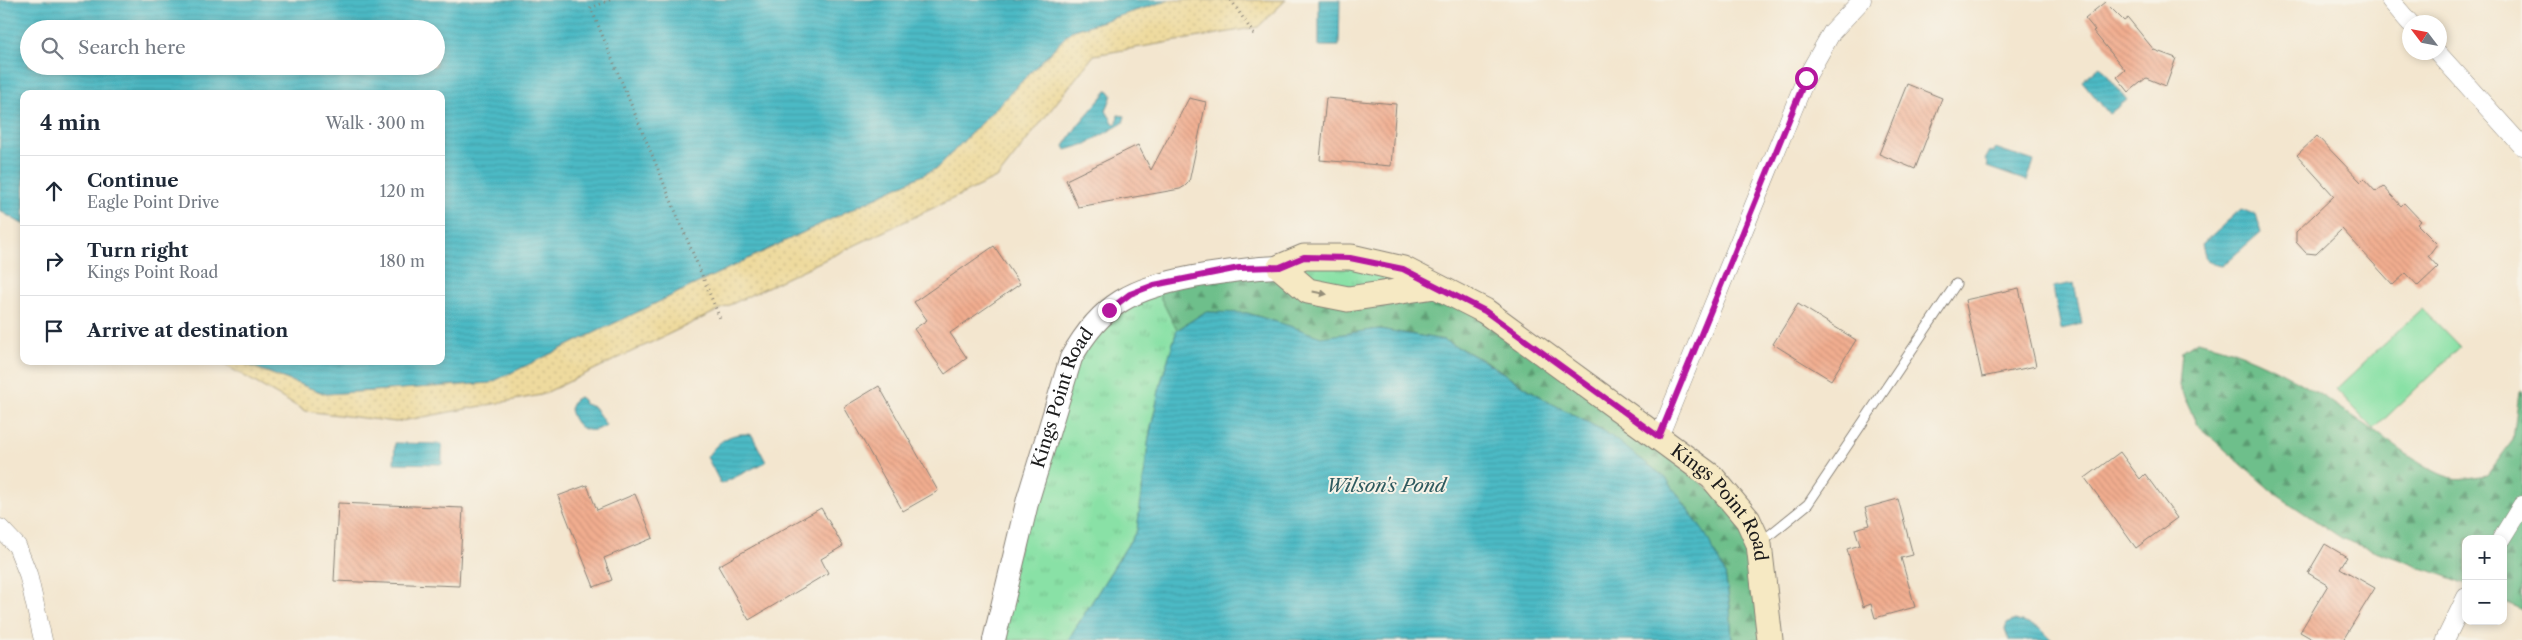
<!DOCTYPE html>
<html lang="en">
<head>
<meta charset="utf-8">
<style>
  body { margin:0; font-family:"Libre Caslon Text",serif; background:#f2f2f3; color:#1f2937 }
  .controls { position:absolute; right:15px; bottom:15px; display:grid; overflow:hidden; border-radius:10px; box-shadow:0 2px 8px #0003 }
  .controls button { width:45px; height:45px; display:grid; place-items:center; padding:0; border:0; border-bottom:1px solid #e0e1e3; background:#fff; color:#1f2937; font:25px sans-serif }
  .compass { position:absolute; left:2402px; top:15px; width:45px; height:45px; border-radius:50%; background:#fff; box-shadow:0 2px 8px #0003; rotate:302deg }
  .stop { position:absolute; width:15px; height:15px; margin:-11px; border:4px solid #b5179e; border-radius:50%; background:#fff }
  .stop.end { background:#b5179e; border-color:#fff; box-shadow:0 1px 5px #0008 }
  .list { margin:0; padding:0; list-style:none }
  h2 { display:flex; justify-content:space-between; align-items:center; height:65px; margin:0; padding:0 20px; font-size:21px }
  h2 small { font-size:16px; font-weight:400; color:#747a83 }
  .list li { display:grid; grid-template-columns:32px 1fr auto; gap:15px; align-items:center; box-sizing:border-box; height:70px; padding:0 20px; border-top:1px solid #e0e1e3 }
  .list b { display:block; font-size:19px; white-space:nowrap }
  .list p { margin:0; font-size:16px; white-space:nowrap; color:#747a83 }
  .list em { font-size:16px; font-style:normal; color:#747a83 }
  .icon { flex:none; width:28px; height:28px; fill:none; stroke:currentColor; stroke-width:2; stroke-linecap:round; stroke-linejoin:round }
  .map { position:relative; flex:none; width:2522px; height:640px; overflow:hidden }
  .search { position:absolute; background:#fff; box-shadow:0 2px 8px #0003; left:20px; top:20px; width:425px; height:55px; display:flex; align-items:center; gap:12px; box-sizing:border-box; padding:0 18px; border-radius:28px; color:#747a83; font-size:19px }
  .panel { position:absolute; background:#fff; box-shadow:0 2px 8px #0003; left:20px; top:90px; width:425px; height:275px; border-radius:10px }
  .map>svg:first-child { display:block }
  .grass { fill:url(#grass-tufts); stroke:#527e61 }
  .forest { fill:url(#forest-firs); stroke:#456e54 }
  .sand { fill:url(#sand-dots); stroke:#857b5d }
  .garden { fill:#89e1a6; stroke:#527e61 }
  .water { fill:url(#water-rules); stroke:#346b70; fill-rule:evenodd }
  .building { fill:url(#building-back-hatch) }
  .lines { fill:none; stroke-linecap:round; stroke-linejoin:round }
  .service-casing { stroke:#888176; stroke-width:11 }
  .minor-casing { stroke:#888176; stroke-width:19 }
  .tertiary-casing { stroke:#888176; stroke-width:24 }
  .secondary-casing { stroke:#888176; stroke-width:27 }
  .path { stroke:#888176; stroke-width:3; stroke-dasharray:1 4; stroke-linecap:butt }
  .service { stroke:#fff; stroke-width:9 }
  .minor { stroke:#fff; stroke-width:18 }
  .tertiary { stroke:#fff; stroke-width:22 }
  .secondary { stroke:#f6e9c3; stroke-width:25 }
  .oneway { fill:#948d78 }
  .route { stroke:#b5179e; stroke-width:6 }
  .labels { text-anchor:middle; stroke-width:4; stroke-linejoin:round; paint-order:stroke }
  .street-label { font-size:18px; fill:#1c1c1c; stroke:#f7f3e8 }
  .water-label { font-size:19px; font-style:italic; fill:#2f5b60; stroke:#f7f3e8 }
</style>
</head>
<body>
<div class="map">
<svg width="2522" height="640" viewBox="0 0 2522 640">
  <defs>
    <pattern id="grass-tufts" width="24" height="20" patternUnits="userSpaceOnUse" patternTransform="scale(1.25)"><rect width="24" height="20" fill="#89e1a6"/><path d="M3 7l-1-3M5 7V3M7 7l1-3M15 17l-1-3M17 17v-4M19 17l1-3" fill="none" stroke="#76c08e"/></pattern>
    <pattern id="forest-firs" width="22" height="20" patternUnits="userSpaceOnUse" patternTransform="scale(1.25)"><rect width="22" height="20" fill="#6ebf8b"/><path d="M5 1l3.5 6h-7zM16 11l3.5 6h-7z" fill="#5a9a71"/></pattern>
    <pattern id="sand-dots" width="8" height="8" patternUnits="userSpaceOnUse" patternTransform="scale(1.25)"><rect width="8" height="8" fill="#eeda9e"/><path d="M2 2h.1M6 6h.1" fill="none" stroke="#ccba88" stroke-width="1.8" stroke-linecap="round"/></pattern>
    <pattern id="water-rules" width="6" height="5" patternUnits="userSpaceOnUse" patternTransform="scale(1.25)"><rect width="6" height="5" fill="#4cbac5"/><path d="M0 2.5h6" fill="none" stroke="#429fa9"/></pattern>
    <pattern id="building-back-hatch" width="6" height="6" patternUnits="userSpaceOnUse" patternTransform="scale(1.25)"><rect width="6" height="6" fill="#f1ad8f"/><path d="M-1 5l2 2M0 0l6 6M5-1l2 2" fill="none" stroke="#ce947b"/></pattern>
  </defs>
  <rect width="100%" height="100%" fill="#f7f3e8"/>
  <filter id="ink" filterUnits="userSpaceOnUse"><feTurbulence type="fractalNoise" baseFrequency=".02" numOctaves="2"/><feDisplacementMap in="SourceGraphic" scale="10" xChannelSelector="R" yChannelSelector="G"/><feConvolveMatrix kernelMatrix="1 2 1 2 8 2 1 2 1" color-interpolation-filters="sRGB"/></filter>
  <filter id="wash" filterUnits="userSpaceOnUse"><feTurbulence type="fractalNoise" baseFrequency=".0096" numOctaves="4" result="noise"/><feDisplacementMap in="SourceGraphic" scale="20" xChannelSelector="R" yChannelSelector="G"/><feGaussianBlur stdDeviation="1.12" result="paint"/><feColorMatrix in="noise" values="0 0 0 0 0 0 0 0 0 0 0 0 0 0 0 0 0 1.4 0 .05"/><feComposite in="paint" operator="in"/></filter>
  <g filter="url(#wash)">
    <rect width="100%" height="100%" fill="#f3e6cf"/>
    <path class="grass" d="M 1304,257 L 1435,286 L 1348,299 L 1280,267 Z
      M 1154,285 L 1177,330 L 1161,382 L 1149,437 L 1137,530 L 1068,640 L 994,640 L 1071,358 Z"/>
    <path class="forest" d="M 1280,267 L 1308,291 L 1435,286 L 1485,311 L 1748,520 L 1770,640 L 1732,640 L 1730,606 L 1725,573 L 1604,431 L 1547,401 L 1489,363 L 1444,340 L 1379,329 L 1321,338 L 1290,326 L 1247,313 L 1205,312 L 1177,330 L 1154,285 Z
      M 2197,341 C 2262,354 2317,392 2372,429 C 2390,442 2432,475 2453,478 C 2463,480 2477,476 2487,475 L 2513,440 L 2519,392 L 2522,390 L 2522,610 L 2503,601 L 2503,539 L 2466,539 L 2466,584 L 2343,539 L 2274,493 L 2197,425 L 2179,386 L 2182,351 Z"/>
    <path class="sand" d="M 1170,0 L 1286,0 L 1258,27 L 1094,55 L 998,177 L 541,395 L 396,422 L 305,411 L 218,361 L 237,361 L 326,394 L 490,383 L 937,168 L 1071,31 Z"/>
    <path class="garden" d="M 2422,308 L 2460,347 L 2374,429 L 2336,389 Z"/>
    <path class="water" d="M 0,0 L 1170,0 L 1071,31 L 937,168 L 490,383 L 326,394 L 237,361 L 441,361 L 441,94 L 24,94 L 24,225 L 0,211 ZM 29,29 L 436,29 L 436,66 L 29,66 Z
      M 1319,0 L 1340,0 L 1339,46 L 1319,46 Z
      M 2100,66 L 2127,100 L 2109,114 L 2082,81 Z
      M 1108,90 L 1112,95 L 1106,111 L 1114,124 L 1117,123 L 1118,115 L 1125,116 L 1123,123 L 1086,144 L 1066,150 L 1064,146 L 1078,125 Z
      M 1995,148 L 2034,161 L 2027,181 L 1987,167 L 1988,164 L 1985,160 L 1990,151 L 1994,152 Z
      M 2241,209 L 2256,215 L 2261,232 L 2222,266 L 2213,264 L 2206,259 L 2202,244 Z
      M 2074,283 L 2082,324 L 2061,329 L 2053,287 Z
      M 1205,312 L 1247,313 L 1290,326 L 1321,337 L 1379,329 L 1444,340 L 1489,364 L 1547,401 L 1604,431 L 1666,478 L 1706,535 L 1725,573 L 1730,606 L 1732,640 L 1068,640 L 1137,530 L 1149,437 L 1161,382 L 1177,330 Z
      M 579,397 L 583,400 L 584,404 L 594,407 L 606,425 C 589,437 574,428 570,409 L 574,400 Z
      M 747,434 L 752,435 L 766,462 L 721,484 L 707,457 C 717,443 728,433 747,434 Z
      M 395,443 L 442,444 L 442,464 L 394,463 Z
      M 2015,620 L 2040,628 L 2052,640 L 2009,640 L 2005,629 L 2007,624 Z"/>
    <g id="blocks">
      <path class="building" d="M 2105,2 L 2124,21 L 2128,18 L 2154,50 L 2176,58 L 2166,86 L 2146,78 L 2129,92 L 2117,77 L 2125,70 L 2093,31 L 2095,30 L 2085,18 Z
        M 1907,84 L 1942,98 L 1915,169 L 1879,154 Z
        M 1189,98 L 1206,102 L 1189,182 L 1185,186 L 1180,189 L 1078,207 L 1066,180 L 1138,145 L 1151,170 Z
        M 1326,98 L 1396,104 L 1391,166 L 1320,160 Z
        M 2317,136 L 2361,182 L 2364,179 L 2376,192 L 2383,186 L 2401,206 L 2404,203 L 2421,221 L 2417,224 L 2437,244 L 2428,256 L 2438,267 L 2418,286 L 2406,273 L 2393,285 L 2342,229 L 2316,254 L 2306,253 L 2296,242 L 2296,232 L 2334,196 L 2297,155 Z
        M 994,246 L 1020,284 L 950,333 L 967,358 L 945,374 L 914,329 L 927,320 L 914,302 Z
        M 2019,288 L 2036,366 L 1982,377 L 1965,300 Z
        M 1798,304 L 1856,340 L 1831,380 L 1773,344 Z
        M 879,386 L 938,491 L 903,511 L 844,407 Z
        M 2120,452 L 2140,479 L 2145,474 L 2177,518 L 2136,548 L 2085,478 Z
        M 587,485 L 597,510 L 635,494 L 653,538 L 604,558 L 612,580 L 594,587 L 558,496 Z
        M 1898,499 L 1913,555 L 1901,558 L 1915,607 L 1875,618 L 1871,604 L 1863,607 L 1847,549 L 1860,545 L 1855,529 L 1870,525 L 1865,508 Z
        M 338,503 L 463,508 L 459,586 L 334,581 Z
        M 821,508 L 843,546 L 821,559 L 828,573 L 749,620 L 718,566 Z
        M 2325,544 L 2347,557 L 2340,568 L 2375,588 L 2343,640 L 2314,640 L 2300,632 L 2328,585 L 2308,573 Z"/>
    </g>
  </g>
  <g filter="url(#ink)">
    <use href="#blocks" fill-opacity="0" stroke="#888176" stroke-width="1"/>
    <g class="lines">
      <defs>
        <path id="service" d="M 1761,542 L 1808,504 L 1956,284"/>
        <path id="minor" d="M 2390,0 L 2410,23
          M 2437,52 L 2522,146
          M 1659,437 L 1806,78 L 1832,32 L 1862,0
          M 0,528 L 17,546 L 28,574 L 43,640
          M 2501,539 L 2522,505
          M 2445,640 L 2466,597"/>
        <g id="tertiary">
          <path id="s1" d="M 994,640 L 1028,499 L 1071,358 C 1102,302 1133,289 1193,277 C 1223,272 1250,268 1280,267"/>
        </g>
        <g id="secondary">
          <path id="s2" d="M 1435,286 L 1348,299 L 1308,291 L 1280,267 L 1304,257 L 1351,257 L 1403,269 L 1485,311 L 1712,477 L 1748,520 L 1759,544 L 1770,640"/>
        </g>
      </defs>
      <use href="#service" class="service-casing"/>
      <use href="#minor" class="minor-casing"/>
      <use href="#tertiary" class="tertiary-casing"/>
      <use href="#secondary" class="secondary-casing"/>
      <path class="path" d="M 610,0 L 591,8 L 721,321
        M 1231,0 L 1255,36"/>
      <use href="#service" class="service"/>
      <use href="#minor" class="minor"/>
      <use href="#tertiary" class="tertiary"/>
      <use href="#secondary" class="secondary"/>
    </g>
    <defs><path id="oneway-solid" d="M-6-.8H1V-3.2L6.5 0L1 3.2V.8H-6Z" transform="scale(1.25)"/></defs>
    <use class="oneway" href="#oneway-solid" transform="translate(1320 293) rotate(11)"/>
  </g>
  <g class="lines" filter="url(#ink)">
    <path class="route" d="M 1109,310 L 1130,294 L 1154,285 L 1239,268 L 1280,267 L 1304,257 L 1350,258 L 1403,269 L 1485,311 L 1659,437 L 1806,78"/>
  </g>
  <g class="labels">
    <g class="street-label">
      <text dy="6" stroke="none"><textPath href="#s1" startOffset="252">Kings Point Road</textPath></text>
      <text dy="6" stroke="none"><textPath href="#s2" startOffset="691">Kings Point Road</textPath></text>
    </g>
    <g class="water-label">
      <text x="1386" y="492">Wilson's Pond</text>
    </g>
  </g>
</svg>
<div class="controls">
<button>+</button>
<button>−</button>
</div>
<svg class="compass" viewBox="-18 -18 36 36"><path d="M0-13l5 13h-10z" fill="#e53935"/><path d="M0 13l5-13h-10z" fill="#747a83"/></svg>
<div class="stop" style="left:1806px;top:78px"></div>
<div class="stop end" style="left:1109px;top:310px"></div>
<div class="search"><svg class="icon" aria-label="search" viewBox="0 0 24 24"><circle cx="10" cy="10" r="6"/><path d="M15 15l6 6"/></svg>Search here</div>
<section class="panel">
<h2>4 min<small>Walk · 300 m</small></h2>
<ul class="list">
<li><svg class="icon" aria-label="ahead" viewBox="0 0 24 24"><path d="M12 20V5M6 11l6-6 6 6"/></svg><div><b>Continue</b><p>Eagle Point Drive</p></div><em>120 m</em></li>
<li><svg class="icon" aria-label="right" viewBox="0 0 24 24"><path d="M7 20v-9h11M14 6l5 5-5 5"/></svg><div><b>Turn right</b><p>Kings Point Road</p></div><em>180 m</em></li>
<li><svg class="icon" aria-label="arrive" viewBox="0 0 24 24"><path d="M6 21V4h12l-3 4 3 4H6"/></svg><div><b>Arrive at destination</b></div></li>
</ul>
</section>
</div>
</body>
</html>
